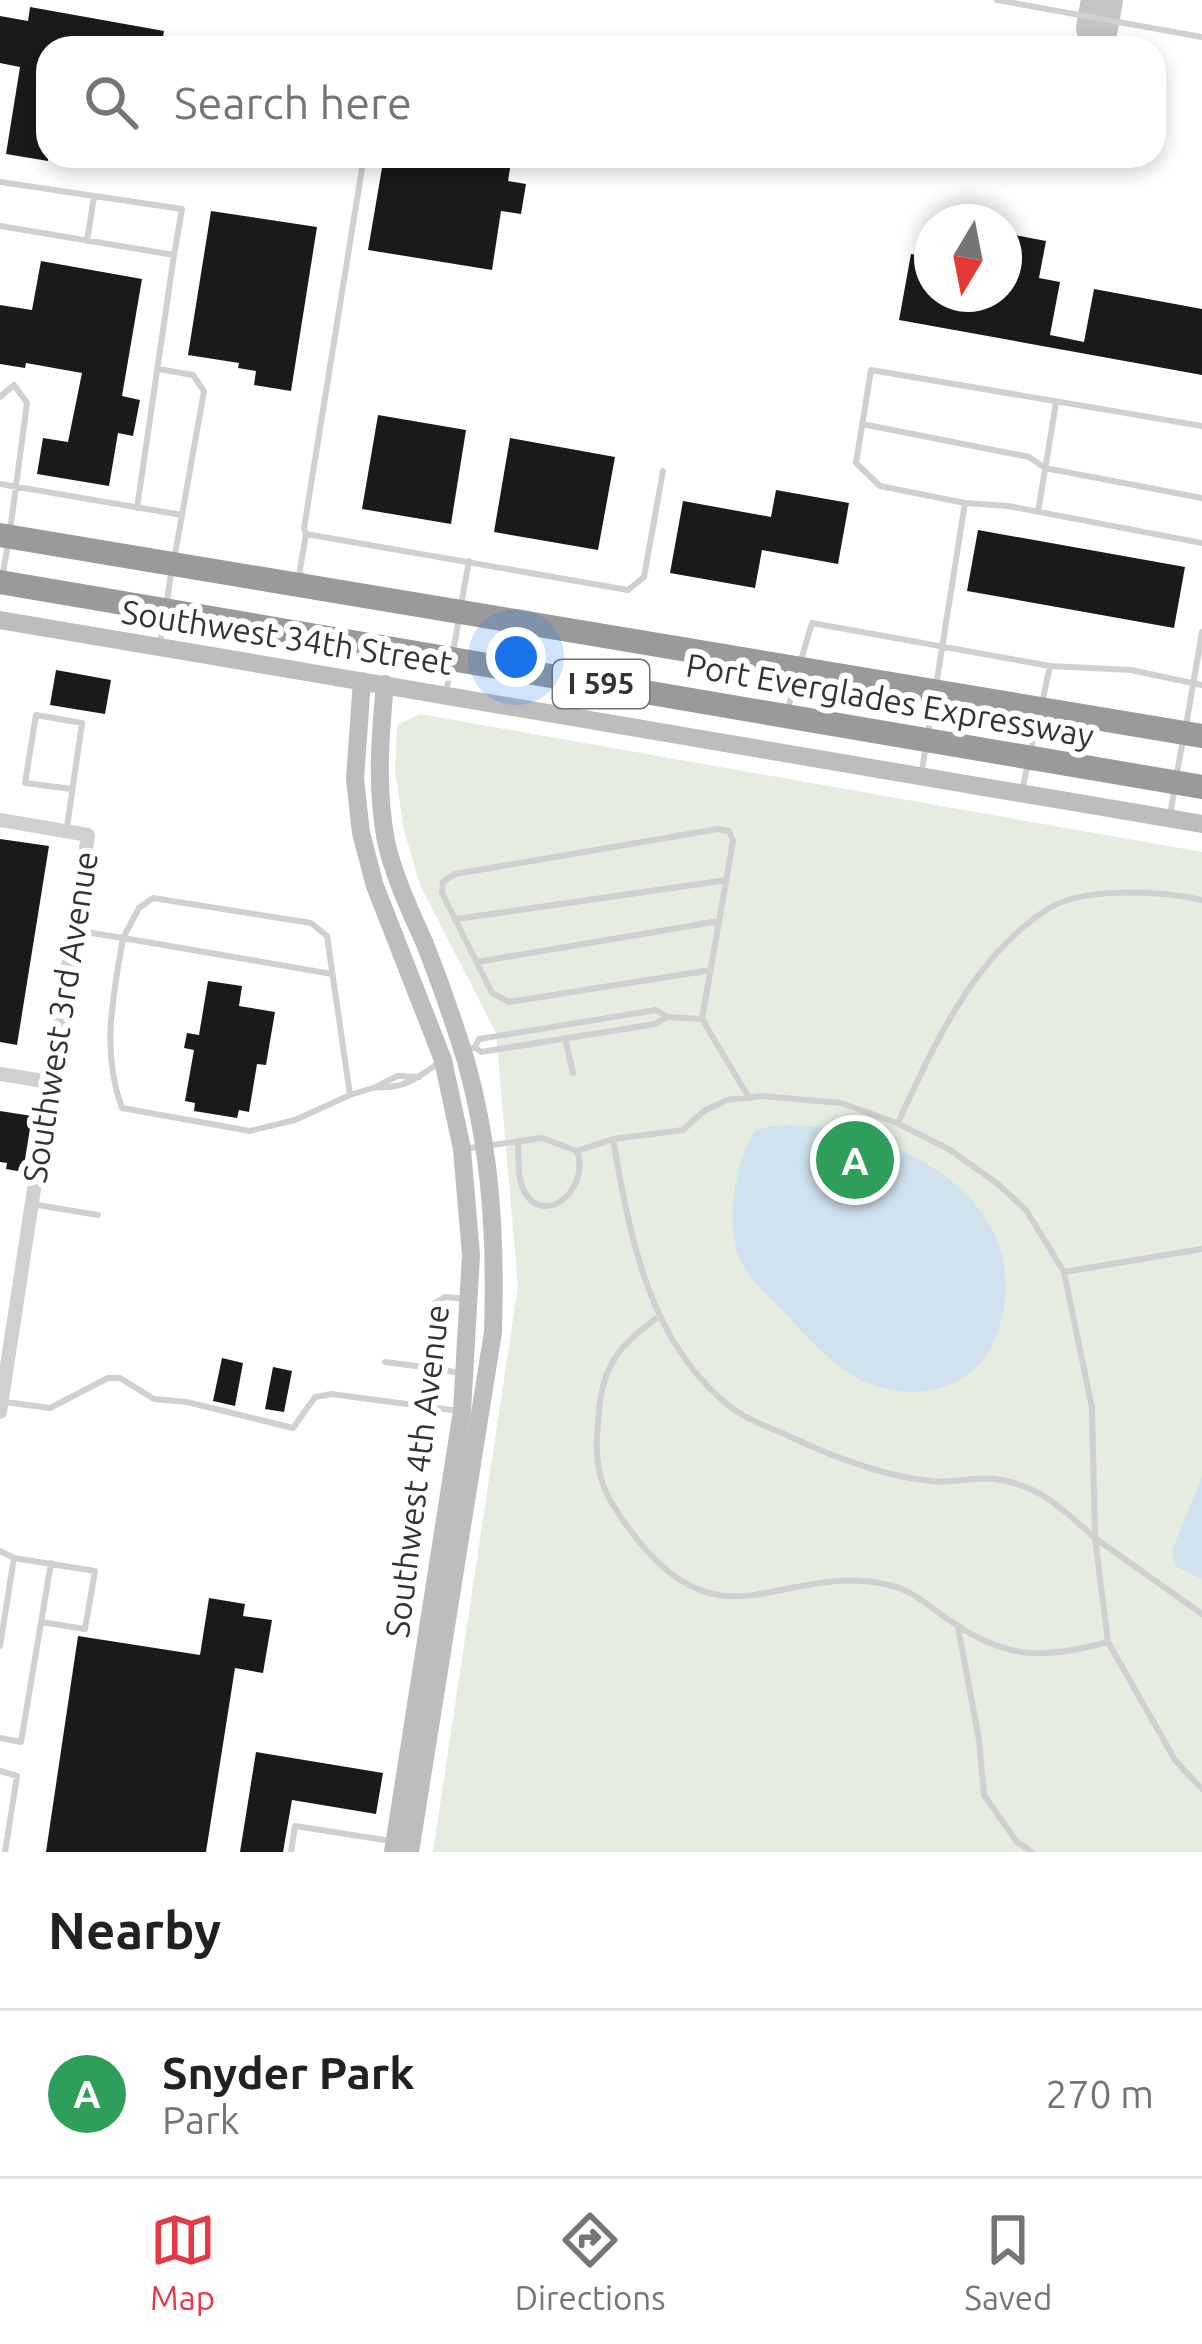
<!DOCTYPE html>
<html lang="en">
<head>
<meta charset="utf-8">
<style>
  body { margin:0; font-family:Ubuntu,sans-serif; background:#f2f2f2; color:#202124 }
  .compass { position:absolute; left:914px; top:204px; width:108px; height:108px; border-radius:50%; background:#fff; box-shadow:0 6px 18px #0003; rotate:190deg }
  .you { position:absolute; left:516px; top:657px; width:42px; height:42px; margin:-30px; border:9px solid #fff; border-radius:50%; background:#1a73e8; box-shadow:0 0 0 18px #1a73e833 }
  .badge { display:grid; place-items:center; width:78px; height:78px; border-radius:50%; background:#e63946; color:#fff; font-size:39px; font-weight:700 }
  .pin { position:absolute; translate:-50% -50%; border:6px solid #fff; box-shadow:0 3px 12px #0006 }
  .list { margin:0; padding:0; list-style:none }
  h2 { display:flex; justify-content:space-between; align-items:center; height:156px; margin:0; padding:0 48px; font-size:51px }
  h2 small { font-size:39px; font-weight:400; color:#757577 }
  .list li { display:grid; grid-template-columns:78px 1fr auto; gap:36px; align-items:center; box-sizing:border-box; height:168px; padding:0 48px; border-top:3px solid #e0e0e0 }
  .list b { display:block; font-size:45px; white-space:nowrap }
  .list p { margin:0; font-size:39px; white-space:nowrap; color:#757577 }
  .list em { font-size:39px; font-style:normal; color:#757577 }
  .icon { flex:none; width:66px; height:66px; fill:none; stroke:currentColor; stroke-width:2; stroke-linecap:round; stroke-linejoin:round }
  .map { position:relative; flex:none; width:1202px; height:1852px; overflow:hidden }
  .search { position:absolute; background:#fff; box-shadow:0 6px 18px #0003; left:36px; right:36px; top:36px; height:132px; display:flex; align-items:center; gap:30px; box-sizing:border-box; padding:0 42px; border-radius:36px; color:#757577; font-size:45px }
  .sheet { height:324px; background:#fff }
  nav { display:flex; justify-content:space-around; align-items:center; box-sizing:border-box; height:168px; border-top:3px solid #e0e0e0; background:#fff; font-size:33px; color:#757577 }
  nav a { display:grid; justify-items:center; gap:6px }
  nav .on { color:#e63946 }
  .map>svg:first-child { display:block }
  .green { fill:#e6ecdf }
  .water { fill:#cfe2ee }
  .lines { fill:none; stroke-linecap:round; stroke-linejoin:round }
  .taxiway { stroke:#c4c4c4; stroke-width:42 }
  .building { fill:#1a1a1a }
  .lane { stroke:#d0d0d0; stroke-width:6 }
  .street { stroke:#d0d0d0; stroke-width:14 }
  .secondary { stroke:#bdbdbd; stroke-width:18 }
  .highway { stroke:#9a9a9a; stroke-width:24 }
  .labels { text-anchor:middle; stroke-width:12; stroke-linejoin:round; paint-order:stroke }
  .shield { fill:#fff; stroke:#707070; stroke-width:3 }
  .shield-label { font-size:30px; font-weight:bold; fill:#333 }
  .street-label { font-size:33px; fill:#333; stroke:#fff }
</style>
</head>
<body>
<div class="map">
<svg width="1202" height="1852" viewBox="0 0 1202 1852">
  <rect width="100%" height="100%" fill="#fff"/>
  <path class="green" d="M 420,714 L 1202,852 L 1202,1852 L 433,1852 L 518,1286 L 496,1033 L 420,885 L 404,830 L 395,771 L 397,725 Z"/>
  <path class="water" d="M 781,1125 C 893,1124 1044,1200 997,1334 C 976,1394 906,1406 854,1376 C 826,1360 802,1331 780,1308 C 766,1293 748,1278 740,1259 C 725,1228 735,1155 757,1129 Z
    M 1202,1477 L 1202,1579 L 1176,1567 L 1172,1550 Z"/>
  <g class="lines">
    <path class="taxiway" d="M 1097,28 L 1102,0"/>
  </g>
  <path class="building" d="M 30,7 L 164,31 L 161,48 L 48,48 L 48,161 L 6,154 L 20,67 L 0,63 L 0,16 L 28,21 Z
    M 384,156 L 512,156 L 508,181 L 526,184 L 521,214 L 501,211 L 492,270 L 368,250 Z
    M 211,211 L 317,227 L 291,391 L 254,385 L 256,371 L 238,368 L 239,363 L 188,355 Z
    M 1004,233 L 1046,241 L 1039,278 L 1060,282 L 1050,335 L 1084,342 L 1094,289 L 1202,309 L 1202,375 L 899,320 L 911,254 L 932,258 L 932,294 L 1004,294 Z
    M 41,261 L 142,279 L 122,396 L 140,400 L 133,436 L 118,433 L 109,486 L 37,474 L 43,438 L 68,442 L 82,373 L 26,363 L 25,368 L 0,364 L 0,305 L 32,310 Z
    M 378,415 L 466,430 L 451,524 L 362,509 Z
    M 510,438 L 615,457 L 598,550 L 494,532 Z
    M 776,490 L 849,503 L 838,564 L 762,550 L 755,588 L 670,573 L 683,501 L 771,517 Z
    M 978,530 L 1185,567 L 1174,628 L 967,591 Z
    M 56,670 L 111,680 L 105,714 L 50,705 Z
    M 0,839 L 49,846 L 17,1045 L 0,1042 Z
    M 208,981 L 242,986 L 239,1006 L 275,1012 L 266,1065 L 257,1064 L 249,1112 L 239,1110 L 237,1118 L 194,1111 L 195,1103 L 185,1101 L 194,1050 L 184,1048 L 187,1033 L 199,1035 Z
    M 0,1111 L 32,1116 L 23,1172 L 6,1169 L 7,1163 L 0,1162 Z
    M 222,1358 L 243,1363 L 235,1406 L 213,1401 Z
    M 273,1367 L 292,1371 L 284,1412 L 265,1409 Z
    M 209,1598 L 245,1604 L 243,1616 L 272,1620 L 263,1673 L 235,1668 L 206,1852 L 46,1852 L 78,1636 L 200,1655 Z
    M 256,1752 L 383,1773 L 376,1814 L 292,1800 L 283,1852 L 240,1852 Z"/>
  <g class="lines">
    <path class="lane" d="M 997,0 L 1202,37
      M 0,182 L 182,209 L 174,255
      M 0,226 L 174,255 L 137,508
      M 87,241 L 94,197
      M 158,369 L 193,375 L 204,391 L 182,515
      M 0,397 L 14,385 L 27,403 L 10,531
      M 862,424 L 1029,457 L 1045,468 L 1202,498
      M 0,484 L 182,515 L 174,560
      M 965,503 L 1008,506 L 1202,543
      M 1038,512 L 1056,403
      M 306,534 L 628,590 L 644,577 L 663,471
      M 302,575 L 299,575 L 306,534 L 304,528 L 364,156
      M 2,578 L 8,544
      M 167,601 L 171,573
      M 461,605 L 469,561
      M 160,643 L 165,614
      M 453,652 L 459,618
      M 801,660 L 812,623 L 1050,666 L 1131,670 L 1202,685
      M 936,686 L 965,503 L 880,486 L 856,463 L 871,370 L 1202,426
      M 446,693 L 451,665
      M 1042,703 L 1050,666
      M 787,712 L 798,673
      M 1186,726 L 1202,632
      M 928,733 L 934,699
      M 1031,750 L 1039,716
      M 1177,773 L 1183,739
      M 921,775 L 926,746
      M 1022,791 L 1028,763
      M 1170,815 L 1175,786
      M 67,827 L 82,723 L 36,715 L 25,783 L 72,789
      M 457,919 L 727,880
      M 73,930 L 123,938 L 139,908 L 153,898 L 311,923 L 327,936 L 350,1095 L 376,1087
      M 477,962 L 719,921
      M 332,974 L 123,938 C 113,997 101,1051 122,1108 L 250,1131 L 295,1120 L 350,1095
      M 702,1019 L 733,841 L 729,831 L 718,829 L 455,874 L 443,882 L 442,893 L 492,993 L 509,1002 L 711,970
      M 565,1038 L 573,1073
      M 475,1047 L 481,1052 L 655,1024 L 667,1017
      M 465,1051 L 475,1047 L 479,1039 L 656,1010 L 667,1017 L 702,1019 L 749,1098
      M 419,1077 L 397,1076 L 376,1087 C 403,1089 416,1079 437,1064
      M 898,1123 C 934,1045 972,959 1046,910 C 1082,886 1161,891 1202,900
      M 518,1141 C 519,1156 517,1178 524,1191 C 543,1228 591,1190 577,1151
      M 463,1149 L 542,1138 L 577,1151 L 613,1139 L 683,1130 L 704,1111 L 727,1100 L 762,1096 L 841,1103 L 897,1123 L 950,1150 L 998,1184 L 1026,1210 L 1064,1272 L 1092,1408 L 1095,1538 C 1062,1509 1040,1485 995,1479 C 973,1476 951,1484 930,1481 C 880,1475 836,1458 791,1437 C 772,1428 749,1421 733,1409 C 649,1345 630,1237 613,1139
      M 31,1204 L 98,1215
      M 1064,1272 L 1202,1249
      M 660,1316 C 607,1353 600,1375 597,1439 C 595,1478 607,1499 630,1530 C 722,1655 781,1560 889,1585 C 913,1590 932,1609 952,1622 C 1007,1660 1045,1659 1108,1642
      M 385,1362 L 423,1367
      M 461,1373 L 423,1367 L 435,1303 L 445,1297 L 467,1299
      M 5,1402 L 50,1408 L 108,1378 L 120,1378 L 154,1399 L 187,1402 L 293,1428 L 315,1397 L 331,1394 L 459,1411
      M 0,1551 L 14,1558 L 95,1571 L 85,1629 L 41,1622
      M 1202,1614 L 1095,1538 L 1108,1642 L 1175,1760 L 1202,1789
      M 958,1627 L 979,1740 L 984,1795 L 1017,1842 L 1032,1852
      M 0,1646 L 14,1558
      M 0,1738 L 21,1742 L 51,1563
      M 0,1771 L 17,1776 L 5,1852
      M 291,1852 L 295,1826 L 391,1841"/>
    <path class="street" d="M 0,820 L 88,835 L 0,1412
      M 0,1074 L 50,1082"/>
    <path class="secondary" d="M 0,620 L 1202,824
      M 362,681 L 355,779 L 361,833 L 375,886 L 443,1060 L 462,1149 L 471,1255 L 462,1411 L 393,1852
      M 385,684 C 380,737 376,788 386,841 C 394,877 410,910 425,944 C 440,982 453,1019 465,1058 C 491,1148 496,1238 493,1332 L 410,1852"/>
    <path class="highway" d="M 0,535 L 1202,736
      M 0,582 L 1202,787"/>
  </g>
  <g class="labels">
    <rect class="shield" x="553" y="660" width="96" height="48" rx="9"/>
    <g class="shield-label">
      <text x="601" y="694">I 595</text>
    </g>
    <g class="street-label">
      <text transform="translate(287 637) rotate(9)" y="12">Southwest 34th Street</text>
      <text transform="translate(890 700) rotate(10)" y="12">Port Everglades Expressway</text>
      <text transform="translate(60 1017) rotate(-81)" y="12">Southwest 3rd Avenue</text>
      <text transform="translate(417 1471) rotate(-83)" y="12">Southwest 4th Avenue</text>
    </g>
  </g>
</svg>
<svg class="compass" viewBox="-18 -18 36 36"><path d="M0-13l5 13h-10z" fill="#e53935"/><path d="M0 13l5-13h-10z" fill="#757577"/></svg>
<div class="you"></div>
<div class="pin badge" style="left:855px;top:1160px;background:#2e9e5b">A</div>
<div class="search"><svg class="icon" aria-label="search" viewBox="0 0 24 24"><circle cx="10" cy="10" r="6"/><path d="M15 15l6 6"/></svg>Search here</div>
</div>
<section class="sheet">
<h2>Nearby<small></small></h2>
<ul class="list">
<li><span class="badge" style="background:#2e9e5b">A</span><div><b>Snyder Park</b><p>Park</p></div><em>270 m</em></li>
</ul>
</section>
<nav>
<a class="on"><svg class="icon" aria-label="map" viewBox="0 0 24 24"><path d="M3 6l6-2 6 2 6-2v14l-6 2-6-2-6 2zM9 4v14M15 6v14"/></svg>Map</a>
<a><svg class="icon" aria-label="directions" viewBox="0 0 24 24"><path d="M12 3l9 9-9 9-9-9zM9 14v-3h6M13 9l2 2-2 2"/></svg>Directions</a>
<a><svg class="icon" aria-label="saved" viewBox="0 0 24 24"><path d="M7 4h10v16l-5-4-5 4z"/></svg>Saved</a>
</nav>
</body>
</html>
